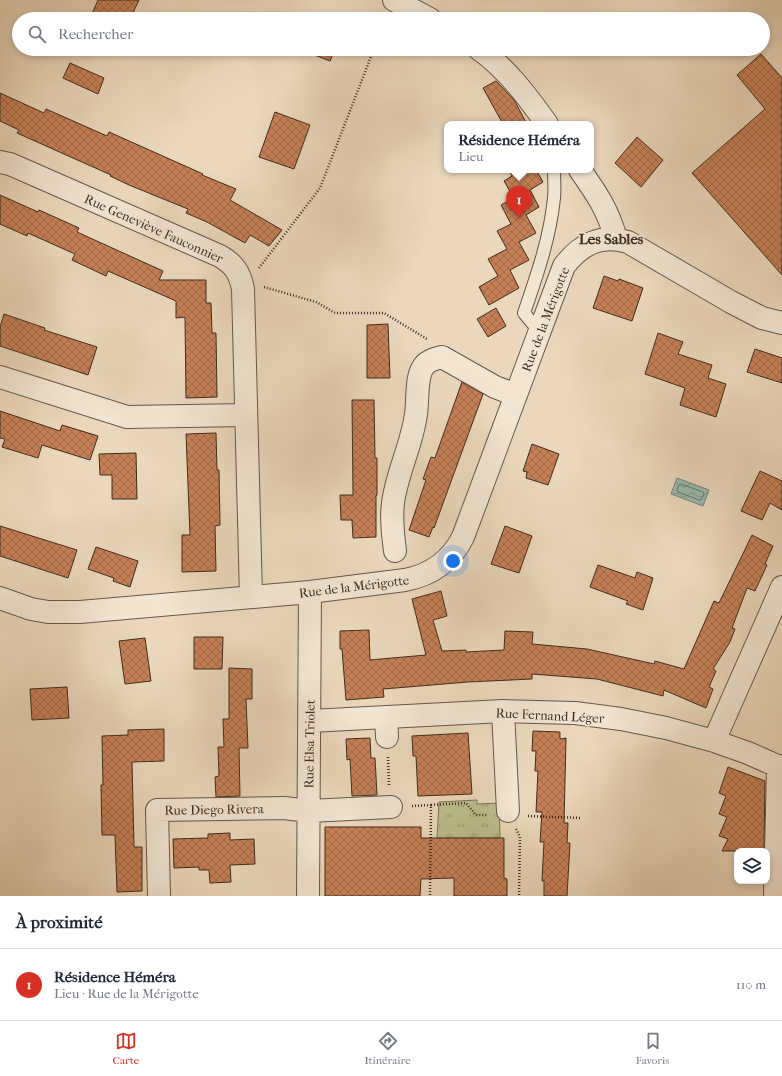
<!DOCTYPE html>
<html lang="fr">
<head>
<meta charset="utf-8">
<style>
  body { margin:0; font-family:"IM FELL French Canon",serif; background:#f2f2f3; color:#1f2937 }
  .controls { position:absolute; right:12px; bottom:12px; display:grid; overflow:hidden; border-radius:8px; box-shadow:0 2px 6px #0003 }
  .controls button { width:36px; height:36px; display:grid; place-items:center; padding:0; border:0; border-bottom:1px solid #e0e1e3; background:#fff; color:#1f2937; font:20px sans-serif }
  .you { position:absolute; left:453px; top:561px; width:14px; height:14px; margin:-10px; border:3px solid #fff; border-radius:50%; background:#1a73e8; box-shadow:0 0 0 6px #1a73e833 }
  .badge { display:grid; place-items:center; width:26px; height:26px; border-radius:50%; background:#d93025; color:#fff; font-size:13px; font-weight:700 }
  .pin { position:absolute; translate:-50% -33px; filter:drop-shadow(0 1px 2px #0008) }
  .pin::after { content:''; position:absolute; top:21px; width:14px; height:12px; background:inherit; clip-path:polygon(0 0,100% 0,50% 100%) }
  .popup { position:absolute; left:444px; top:121px; width:150px; height:52px; box-sizing:border-box; display:grid; place-content:center; border-radius:8px; background:#fff; filter:drop-shadow(0 1px 3px #0005); font-size:13px; white-space:nowrap; color:#747a83 }
  .popup b { font-size:15px; color:#1f2937 }
  .popup::after { content:''; position:absolute; left:50%; top:100%; margin-left:-8px; border:8px solid transparent; border-top-color:#fff }
  .list { margin:0; padding:0; list-style:none }
  h2 { display:flex; justify-content:space-between; align-items:center; height:52px; margin:0; padding:0 16px; font-size:17px }
  h2 small { font-size:13px; font-weight:400; color:#747a83 }
  .list li { display:grid; grid-template-columns:26px 1fr auto; gap:12px; align-items:center; box-sizing:border-box; height:72px; padding:0 16px; border-top:1px solid #e0e1e3 }
  .list b { display:block; font-size:15px; white-space:nowrap }
  .list p { margin:0; font-size:13px; white-space:nowrap; color:#747a83 }
  .list em { font-size:13px; font-style:normal; color:#747a83 }
  .icon { flex:none; width:22px; height:22px; fill:none; stroke:currentColor; stroke-width:2; stroke-linecap:round; stroke-linejoin:round }
  .map { position:relative; flex:none; width:782px; height:896px; overflow:hidden }
  .search { position:absolute; background:#fff; box-shadow:0 2px 6px #0003; left:12px; right:12px; top:12px; height:44px; display:flex; align-items:center; gap:10px; box-sizing:border-box; padding:0 14px; border-radius:22px; color:#747a83; font-size:15px }
  .sheet { height:124px; background:#fff }
  nav { display:flex; justify-content:space-around; align-items:center; box-sizing:border-box; height:56px; border-top:1px solid #e0e1e3; background:#fff; font-size:11px; color:#747a83 }
  nav a { display:grid; justify-items:center; gap:2px }
  nav .on { color:#d93025 }
  .map>svg:first-child { display:block }
  .grass { fill:url(#grass-tufts); stroke:#7c7457 }
  .water { fill:url(#water-waves); stroke:#748176 }
  .lines { fill:none; stroke-linecap:round; stroke-linejoin:round }
  .shore { stroke:#6a7368; stroke-width:1 }
  .building { fill:url(#building-cross-hatch); stroke:#3d2c21 }
  .service-casing { stroke:#685748; stroke-width:14 }
  .minor-casing { stroke:#685748; stroke-width:24 }
  .path { stroke:#3d2c21; stroke-width:2.5; stroke-dasharray:1 2; stroke-linecap:butt }
  .service { stroke:#f2e6d3; stroke-width:12 }
  .minor { stroke:#f2e6d3; stroke-width:22 }
  .labels { text-anchor:middle; stroke-width:3.5; stroke-linejoin:round; paint-order:stroke }
  .street-label { font-size:13px; fill:#3d2c21; stroke:#f2e6d3 }
  .quarter-label { font-size:15px; font-weight:bold; fill:#3d2c21; stroke:#f2e6d3 }
</style>
</head>
<body>
<div class="map">
<svg width="782" height="896" viewBox="0 0 782 896">
  <defs>
    <pattern id="grass-tufts" width="24" height="20" patternUnits="userSpaceOnUse"><rect width="24" height="20" fill="#bcbd8d"/><path d="M3 7l-1-3M5 7V3M7 7l1-3M15 17l-1-3M17 17v-4M19 17l1-3" fill="none" stroke="#9a9a73"/></pattern>
    <pattern id="water-waves" width="16" height="10" patternUnits="userSpaceOnUse"><rect width="16" height="10" fill="#98baae"/><path d="M0 5q4-4 8 0t8 0" fill="none" stroke="#7d978d"/></pattern>
    <pattern id="building-cross-hatch" width="8" height="8" patternUnits="userSpaceOnUse"><rect width="8" height="8" fill="#c68058"/><path d="M0 0l8 8M0 8l8-8" fill="none" stroke="#a26948"/></pattern>
  </defs>
  <rect width="100%" height="100%" fill="#ebd8bc"/>
  <filter id="stains"><feTurbulence type="fractalNoise" baseFrequency=".005" numOctaves="4"/><feColorMatrix values="0 0 0 0 .2 0 0 0 0 .09 0 0 0 0 .02 0 0 0 .5 -.17"/></filter>
  <radialGradient id="worn" r=".72"><stop offset=".6" stop-color="#630" stop-opacity="0"/><stop offset="1" stop-color="#630" stop-opacity=".3"/></radialGradient>
  <path class="grass" d="M 477,800 L 477,804 L 499,803 L 500,838 L 437,838 L 439,802 Z"/>
  <path class="water" d="M 677,478 L 709,490 L 703,506 L 671,494 Z"/>
  <g class="lines">
    <path class="shore" d="M 681,484 L 703,492 L 704,494 L 701,500 L 699,500 L 678,492 L 677,490 L 679,485 Z"/>
  </g>
  <path class="building" d="M 98,0 L 139,0 L 130,19 L 102,19 L 92,14 Z
    M 299,49 L 335,49 L 330,61 Z
    M 761,54 L 782,78 L 782,275 L 692,173 L 765,109 L 737,75 Z
    M 70,63 L 104,78 L 98,94 L 63,78 Z
    M 496,81 L 514,100 L 527,124 L 503,124 L 483,88 Z
    M 0,93 L 44,113 L 46,109 L 107,136 L 109,132 L 203,174 L 202,175 L 236,189 L 230,200 L 282,230 L 269,246 L 250,235 L 245,243 L 207,222 L 186,213 L 188,209 L 129,185 L 110,176 L 111,175 L 17,133 L 19,130 L 0,121 Z
    M 275,112 L 310,125 L 294,169 L 259,157 Z
    M 637,137 L 663,160 L 641,187 L 615,163 Z
    M 509,170 L 536,170 L 543,182 L 530,190 L 539,207 L 526,215 L 536,233 L 519,242 L 529,260 L 510,270 L 519,288 L 489,305 L 479,287 L 498,276 L 488,259 L 507,249 L 497,231 L 511,224 L 501,205 L 514,198 L 504,181 L 512,176 Z
    M 0,195 L 38,212 L 39,210 L 79,228 L 77,232 L 163,271 L 159,280 L 206,280 L 206,303 L 211,303 L 212,333 L 216,333 L 217,397 L 186,398 L 185,317 L 176,318 L 176,301 L 108,271 L 106,276 L 72,260 L 75,254 L 28,233 L 27,236 L 0,224 Z
    M 604,276 L 618,281 L 619,279 L 643,288 L 632,321 L 593,308 Z
    M 496,308 L 506,326 L 488,337 L 477,319 Z
    M 4,314 L 45,328 L 44,330 L 97,347 L 88,375 L 0,346 L 0,327 Z
    M 388,324 L 390,378 L 367,378 L 367,325 Z
    M 658,333 L 683,342 L 678,354 L 712,365 L 708,378 L 726,384 L 716,417 L 680,405 L 685,388 L 645,374 Z
    M 755,349 L 782,358 L 782,383 L 747,372 Z
    M 462,382 L 483,394 L 434,528 L 433,527 L 429,537 L 409,530 L 426,480 L 423,479 L 431,457 L 435,458 Z
    M 352,400 L 374,400 L 375,458 L 377,458 L 377,495 L 376,496 L 376,537 L 353,538 L 352,520 L 341,520 L 340,495 L 353,495 Z
    M 0,411 L 60,431 L 62,425 L 98,436 L 90,460 L 42,445 L 38,458 L 2,447 L 5,439 L 0,438 Z
    M 216,433 L 217,470 L 219,470 L 220,525 L 215,526 L 216,571 L 182,572 L 182,535 L 190,535 L 186,434 Z
    M 532,444 L 559,454 L 548,485 L 526,478 L 527,472 L 523,471 Z
    M 136,453 L 137,499 L 112,499 L 112,475 L 100,475 L 99,454 Z
    M 760,471 L 782,481 L 782,510 L 770,503 L 762,520 L 741,511 Z
    M 0,526 L 77,550 L 68,578 L 0,556 Z
    M 505,526 L 532,536 L 519,573 L 491,564 Z
    M 752,535 L 773,546 L 765,564 L 767,565 L 755,591 L 747,588 L 732,628 L 735,629 L 730,642 L 713,669 L 716,671 L 709,687 L 713,689 L 706,708 L 664,690 L 663,696 L 597,679 L 532,674 L 532,679 L 468,682 L 383,689 L 384,697 L 346,700 L 342,649 L 340,649 L 340,631 L 369,630 L 370,660 L 426,655 L 412,599 L 441,591 L 447,616 L 433,620 L 442,651 L 466,650 L 466,652 L 504,650 L 505,631 L 533,632 L 532,644 L 587,649 L 654,664 L 655,661 L 684,669 L 714,601 L 719,603 Z
    M 96,547 L 138,561 L 130,587 L 113,581 L 114,578 L 88,569 Z
    M 598,565 L 635,578 L 637,572 L 653,578 L 643,610 L 626,604 L 628,601 L 590,587 Z
    M 194,637 L 223,637 L 222,669 L 194,669 Z
    M 145,638 L 151,681 L 125,684 L 119,641 Z
    M 229,668 L 252,669 L 252,699 L 246,699 L 248,748 L 239,748 L 240,796 L 216,797 L 215,777 L 219,776 L 218,747 L 224,747 L 223,719 L 229,719 Z
    M 67,687 L 69,718 L 32,720 L 30,689 Z
    M 164,729 L 164,761 L 132,762 L 134,847 L 142,847 L 142,891 L 117,892 L 115,835 L 102,835 L 101,785 L 103,785 L 102,736 L 128,735 L 128,730 Z
    M 533,731 L 560,732 L 560,739 L 566,738 L 564,823 L 568,823 L 567,843 L 570,843 L 567,896 L 544,896 L 544,881 L 542,881 L 544,842 L 540,842 L 542,812 L 536,812 L 538,771 L 535,771 L 536,751 L 532,751 Z
    M 468,733 L 472,794 L 418,796 L 416,756 L 413,756 L 412,736 Z
    M 370,738 L 371,758 L 375,758 L 377,795 L 352,796 L 350,759 L 347,760 L 346,739 Z
    M 728,767 L 765,781 L 764,851 L 722,851 L 728,839 L 719,836 L 727,817 L 719,814 L 726,796 L 719,793 Z
    M 325,827 L 421,827 L 421,838 L 504,838 L 504,878 L 507,879 L 507,896 L 454,896 L 454,878 L 421,879 L 420,896 L 325,896 Z
    M 230,833 L 230,840 L 254,839 L 255,864 L 230,865 L 231,882 L 210,883 L 209,870 L 199,870 L 199,867 L 174,868 L 173,839 L 208,838 L 208,834 Z"/>
  <g class="lines">
    <defs>
      <path id="service" d="M 539,331 L 524,313 C 537,275 550,238 554,198 C 555,189 554,179 554,170"/>
      <path id="minor" d="M 394,0 L 430,19
        M 479,49 C 507,69 527,96 547,124
        M 0,162 L 10,164 L 220,256 C 234,264 240,273 243,289 L 251,597
        M 580,170 C 597,194 608,210 616,239
        M 0,377 L 127,417 L 246,415
        M 395,551 C 393,535 391,519 393,503 C 397,472 412,445 416,414 C 418,401 416,380 422,369 C 426,361 434,359 442,357 L 495,387 L 516,395
        M 0,598 L 31,609 L 48,612 L 80,612 L 310,592 L 405,580 C 431,575 451,561 463,537 L 564,266 C 581,244 600,234 628,242 L 731,302 L 762,318 L 782,323
        M 503,711 L 508,811
        M 386,717 L 387,737
        M 310,721 L 503,711 L 575,713 L 621,719 L 666,728 L 714,741 L 748,753 L 782,768
        M 714,741 L 782,587
        M 159,896 L 157,810 L 284,808 L 309,811 L 391,807
        M 308,896 L 310,592
        M 775,896 L 778,766"/>
    </defs>
    <use href="#service" class="service-casing"/>
    <use href="#minor" class="minor-casing"/>
    <path class="path" d="M 259,268 L 320,188 L 374,49
      M 264,287 L 316,302 L 335,313 L 384,313 L 427,339
      M 388,757 L 389,786
      M 431,805 L 466,803 L 476,815 L 487,815
      M 412,806 L 431,805 L 430,896
      M 528,816 L 581,818
      M 516,829 L 520,837 L 519,896"/>
    <use href="#service" class="service"/>
    <use href="#minor" class="minor"/>
  </g>
  <g class="labels">
    <g class="street-label">
      <text transform="translate(154 228) rotate(24)" y="5">Rue Geneviève Fauconnier</text>
      <text transform="translate(545 319) rotate(-69)" y="5">Rue de la Mérigotte</text>
      <text transform="translate(354 586) rotate(-7)" y="5">Rue de la Mérigotte</text>
      <text transform="translate(550 715) rotate(3)" y="5">Rue Fernand Léger</text>
      <text transform="translate(309 744) rotate(-89)" y="5">Rue Elsa Triolet</text>
      <text transform="translate(214 809) rotate(-1)" y="5">Rue Diego Rivera</text>
    </g>
    <g class="quarter-label">
      <text x="611" y="244">Les Sables</text>
    </g>
  </g>
  <rect width="100%" height="100%" filter="url(#stains)"/>
  <rect width="100%" height="100%" fill="url(#worn)"/>
</svg>
<div class="controls">
<button><svg class="icon" aria-label="layers" viewBox="0 0 24 24"><path d="M12 4l9 5-9 5-9-5zM3 14l9 5 9-5"/></svg></button>
</div>
<div class="you"></div>
<div class="pin badge" style="left:519px;top:219px">1</div>
<div class="popup"><b>Résidence Héméra</b>Lieu</div>
<div class="search"><svg class="icon" aria-label="search" viewBox="0 0 24 24"><circle cx="10" cy="10" r="6"/><path d="M15 15l6 6"/></svg>Rechercher</div>
</div>
<section class="sheet">
<h2>À proximité<small></small></h2>
<ul class="list">
<li><span class="badge">1</span><div><b>Résidence Héméra</b><p>Lieu · Rue de la Mérigotte</p></div><em>110 m</em></li>
</ul>
</section>
<nav>
<a class="on"><svg class="icon" aria-label="map" viewBox="0 0 24 24"><path d="M3 6l6-2 6 2 6-2v14l-6 2-6-2-6 2zM9 4v14M15 6v14"/></svg>Carte</a>
<a><svg class="icon" aria-label="directions" viewBox="0 0 24 24"><path d="M12 3l9 9-9 9-9-9zM9 14v-3h6M13 9l2 2-2 2"/></svg>Itinéraire</a>
<a><svg class="icon" aria-label="saved" viewBox="0 0 24 24"><path d="M7 4h10v16l-5-4-5 4z"/></svg>Favoris</a>
</nav>
</body>
</html>
